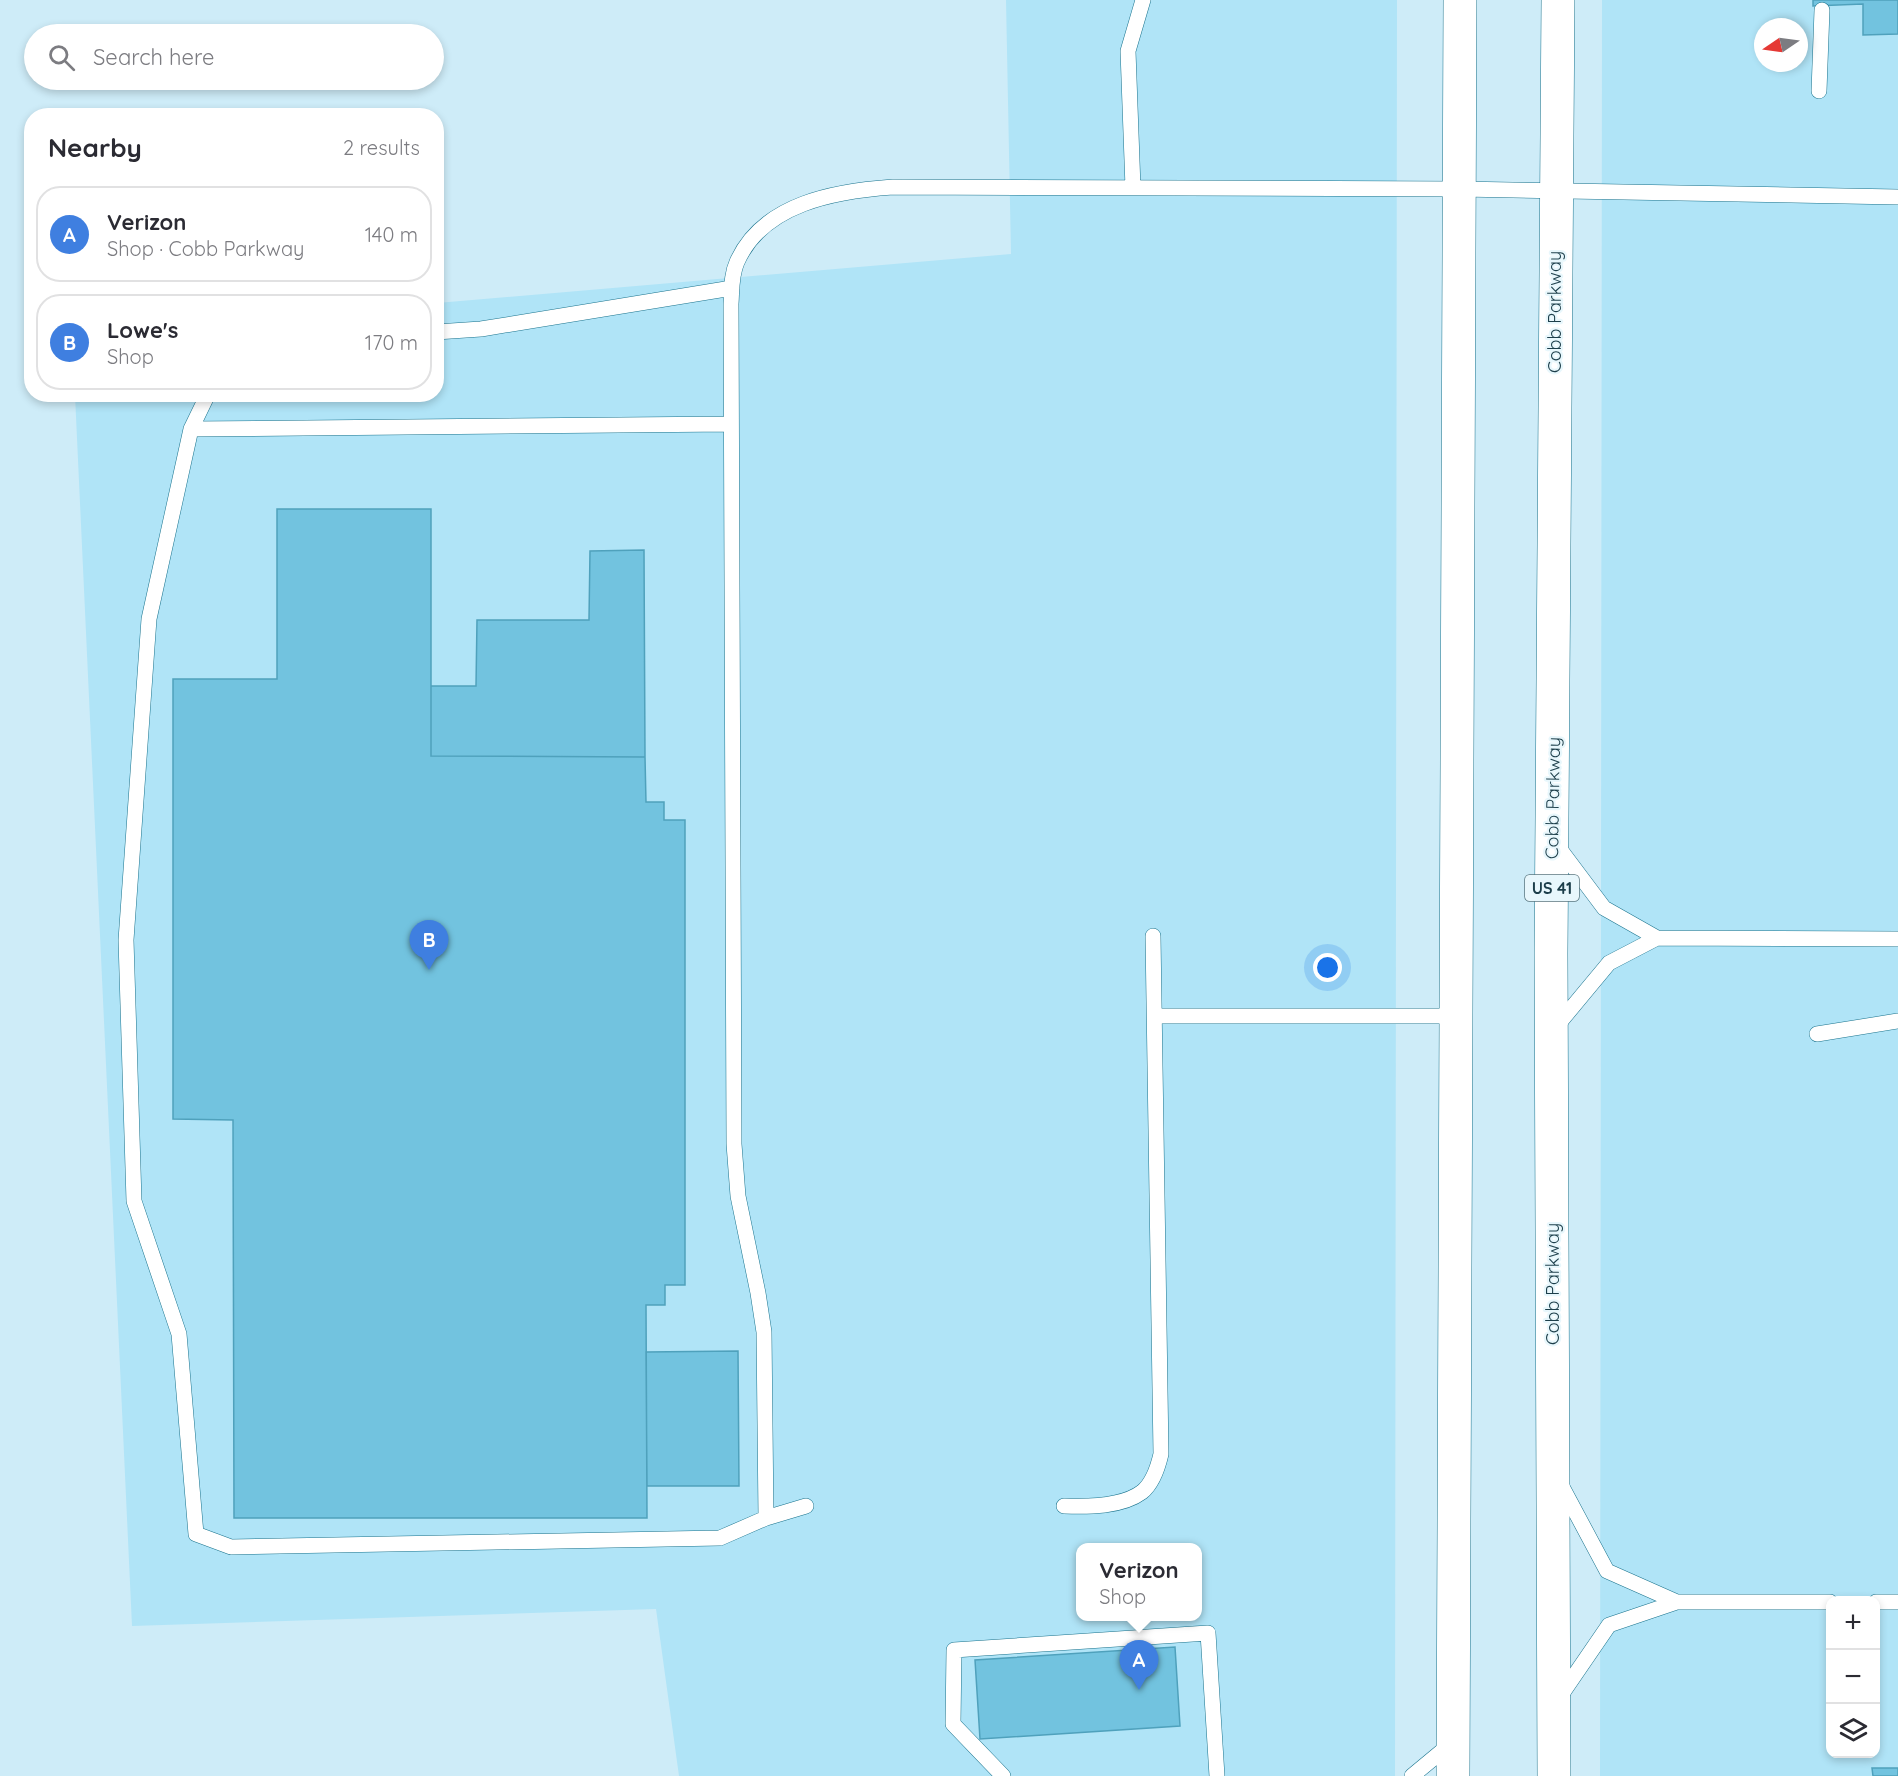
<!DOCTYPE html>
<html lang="en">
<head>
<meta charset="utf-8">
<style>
  body { margin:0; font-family:Quicksand,sans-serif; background:#f2f2f3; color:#2b2b33 }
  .controls { position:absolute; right:18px; bottom:18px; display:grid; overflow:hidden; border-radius:12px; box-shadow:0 3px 9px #0003 }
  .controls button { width:54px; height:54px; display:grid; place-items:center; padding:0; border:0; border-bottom:2px solid #e1e1e2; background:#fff; color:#2b2b33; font:30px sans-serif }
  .compass { position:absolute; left:1754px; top:18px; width:54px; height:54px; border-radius:50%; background:#fff; box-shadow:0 3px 9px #0003; rotate:257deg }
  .you { position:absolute; left:1328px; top:968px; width:21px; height:21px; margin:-15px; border:4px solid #fff; border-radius:50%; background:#1a73e8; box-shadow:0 0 0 9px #1a73e833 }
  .badge { display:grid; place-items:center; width:39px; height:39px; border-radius:50%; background:#c25b2e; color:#fff; font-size:20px; font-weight:700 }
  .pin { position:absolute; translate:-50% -50px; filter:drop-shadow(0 2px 3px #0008) }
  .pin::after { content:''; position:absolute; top:32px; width:21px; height:18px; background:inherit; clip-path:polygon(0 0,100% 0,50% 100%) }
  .popup { position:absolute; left:1076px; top:1543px; width:126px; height:78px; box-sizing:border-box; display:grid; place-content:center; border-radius:12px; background:#fff; filter:drop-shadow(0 2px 4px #0005); font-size:20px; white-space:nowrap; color:#7c7c81 }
  .popup b { font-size:22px; color:#2b2b33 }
  .popup::after { content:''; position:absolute; left:50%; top:100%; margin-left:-12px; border:12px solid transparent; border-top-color:#fff }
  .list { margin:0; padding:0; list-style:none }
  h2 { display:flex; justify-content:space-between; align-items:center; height:78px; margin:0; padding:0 24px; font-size:26px }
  h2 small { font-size:20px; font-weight:400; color:#7c7c81 }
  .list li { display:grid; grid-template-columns:39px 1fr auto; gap:18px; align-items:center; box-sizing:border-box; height:96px; margin:0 12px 12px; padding:0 12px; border:2px solid #e1e1e2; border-radius:24px }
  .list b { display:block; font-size:22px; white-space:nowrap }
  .list p { margin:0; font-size:20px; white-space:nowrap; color:#7c7c81 }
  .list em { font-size:20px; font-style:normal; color:#7c7c81 }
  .icon { flex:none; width:33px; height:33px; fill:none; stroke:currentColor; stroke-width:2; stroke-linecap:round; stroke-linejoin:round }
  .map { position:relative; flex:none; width:1898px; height:1776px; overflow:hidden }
  .search { position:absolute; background:#fff; box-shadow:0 3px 9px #0003; left:24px; top:24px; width:420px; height:66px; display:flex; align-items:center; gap:15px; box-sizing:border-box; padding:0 21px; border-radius:33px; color:#7c7c81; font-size:22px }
  .panel { position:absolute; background:#fff; box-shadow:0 3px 9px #0003; left:24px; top:108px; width:420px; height:294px; border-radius:24px }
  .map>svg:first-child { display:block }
  .built { fill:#b0e4f7; fill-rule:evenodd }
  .building { fill:#72c3df; stroke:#4fa1bc; stroke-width:1.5 }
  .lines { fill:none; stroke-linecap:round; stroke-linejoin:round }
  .lane-casing { stroke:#19738d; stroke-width:16 }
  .primary-casing { stroke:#19738d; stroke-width:34 }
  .lane { stroke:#fff; stroke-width:15 }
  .primary { stroke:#fff; stroke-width:33 }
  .labels { text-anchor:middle; stroke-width:4.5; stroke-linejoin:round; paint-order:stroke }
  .shield { fill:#e8f7fc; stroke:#59767f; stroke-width:1.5 }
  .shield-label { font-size:16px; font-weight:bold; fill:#1c3e4a }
  .street-label { font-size:18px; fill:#1c3e4a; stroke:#e8f7fc }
</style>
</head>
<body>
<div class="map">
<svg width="1898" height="1776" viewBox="0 0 1898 1776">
  <rect width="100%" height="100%" fill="#ceecf8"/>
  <path class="built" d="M 1006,0 L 1397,0 L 1395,1776 L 679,1776 L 656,1609 L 132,1626 L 75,395 L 436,394 L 437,303 L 1011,254 ZM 1080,1548 L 1198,1548 L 1198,1616 L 1080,1616 Z
    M 1602,0 L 1898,0 L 1898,1776 L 1600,1776 ZM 1763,27 L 1799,27 L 1799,63 L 1763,63 ZM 1830,1600 L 1876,1600 L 1876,1754 L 1830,1754 Z"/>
  <path class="building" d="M 1813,0 L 1898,0 L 1898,34 L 1863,35 L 1863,4 L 1813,6 Z
    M 277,509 L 431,509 L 431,756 L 645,757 L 646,802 L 664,802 L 664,820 L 685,820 L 685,1285 L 665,1285 L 665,1305 L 646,1305 L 647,1518 L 234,1518 L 233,1120 L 173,1119 L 173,679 L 277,679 Z
    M 644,550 L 645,757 L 431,756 L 431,686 L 476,686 L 477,620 L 589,620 L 590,551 Z
    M 738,1351 L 739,1486 L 647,1486 L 646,1352 Z
    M 1175,1647 L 1180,1726 L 980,1739 L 975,1660 Z
    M 1872,1768 L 1898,1768 L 1898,1776 L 1873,1776 Z"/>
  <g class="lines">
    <defs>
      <path id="lane" d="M 1819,91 L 1822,10
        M 1133,188 L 1128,51 L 1143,0
        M 436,332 L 481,329 L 732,288
        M 731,424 L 191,429 L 149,619 L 126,940 L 134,1201 L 179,1334 L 196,1534 L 231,1547 L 720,1538 L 766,1518 L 806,1506
        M 191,429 L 208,394
        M 1657,938 L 1898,939
        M 1155,1016 L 1455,1016
        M 1555,1028 L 1609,963 L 1657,938 L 1604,908 L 1556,844
        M 1817,1034 L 1898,1021
        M 1064,1506 C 1088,1507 1122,1507 1142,1492 C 1153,1483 1158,1467 1161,1454 L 1153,936
        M 766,1518 L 764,1332 L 758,1293 L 738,1196 L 734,1144 L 731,304 C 732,290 731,275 737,262 C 763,203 836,191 893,187 L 1460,189 L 1898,197
        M 1677,1602 L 1830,1602
        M 1876,1602 L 1898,1602
        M 1559,1698 L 1609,1625 L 1677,1602 L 1607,1571 L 1560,1483
        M 1003,1776 L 953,1724 L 954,1650 L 1208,1633 L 1217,1776
        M 1412,1776 L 1453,1742"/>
      <path id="primary" d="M 1453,1776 L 1460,0
        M 1554,1776 L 1551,953 L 1558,0"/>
    </defs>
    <use href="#lane" class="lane-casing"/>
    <use href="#primary" class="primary-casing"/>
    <use href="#lane" class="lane"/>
    <use href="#primary" class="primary"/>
  </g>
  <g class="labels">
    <rect class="shield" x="1525" y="875" width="54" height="26" rx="4.5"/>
    <g class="shield-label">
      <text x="1552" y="894">US 41</text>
    </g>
    <g class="street-label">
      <text transform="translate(1555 312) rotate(-90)" y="6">Cobb Parkway</text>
      <text transform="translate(1553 798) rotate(-89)" y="6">Cobb Parkway</text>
      <text transform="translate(1553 1284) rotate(-90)" y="6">Cobb Parkway</text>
    </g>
  </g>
</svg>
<div class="controls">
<button>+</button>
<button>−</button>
<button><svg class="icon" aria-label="layers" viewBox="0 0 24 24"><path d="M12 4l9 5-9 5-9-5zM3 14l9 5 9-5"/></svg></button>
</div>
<svg class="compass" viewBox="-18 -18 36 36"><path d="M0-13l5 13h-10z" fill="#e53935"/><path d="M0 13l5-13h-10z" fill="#7c7c81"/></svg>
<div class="you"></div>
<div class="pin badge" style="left:1139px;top:1690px;background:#3f7fe0">A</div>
<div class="popup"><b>Verizon</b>Shop</div>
<div class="pin badge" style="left:429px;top:970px;background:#3f7fe0">B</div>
<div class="search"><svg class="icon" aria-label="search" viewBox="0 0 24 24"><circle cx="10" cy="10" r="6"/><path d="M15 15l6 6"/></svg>Search here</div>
<section class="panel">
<h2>Nearby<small>2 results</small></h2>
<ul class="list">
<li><span class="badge" style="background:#3f7fe0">A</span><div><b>Verizon</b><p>Shop · Cobb Parkway</p></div><em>140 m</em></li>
<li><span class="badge" style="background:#3f7fe0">B</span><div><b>Lowe's</b><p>Shop</p></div><em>170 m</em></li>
</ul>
</section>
</div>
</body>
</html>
